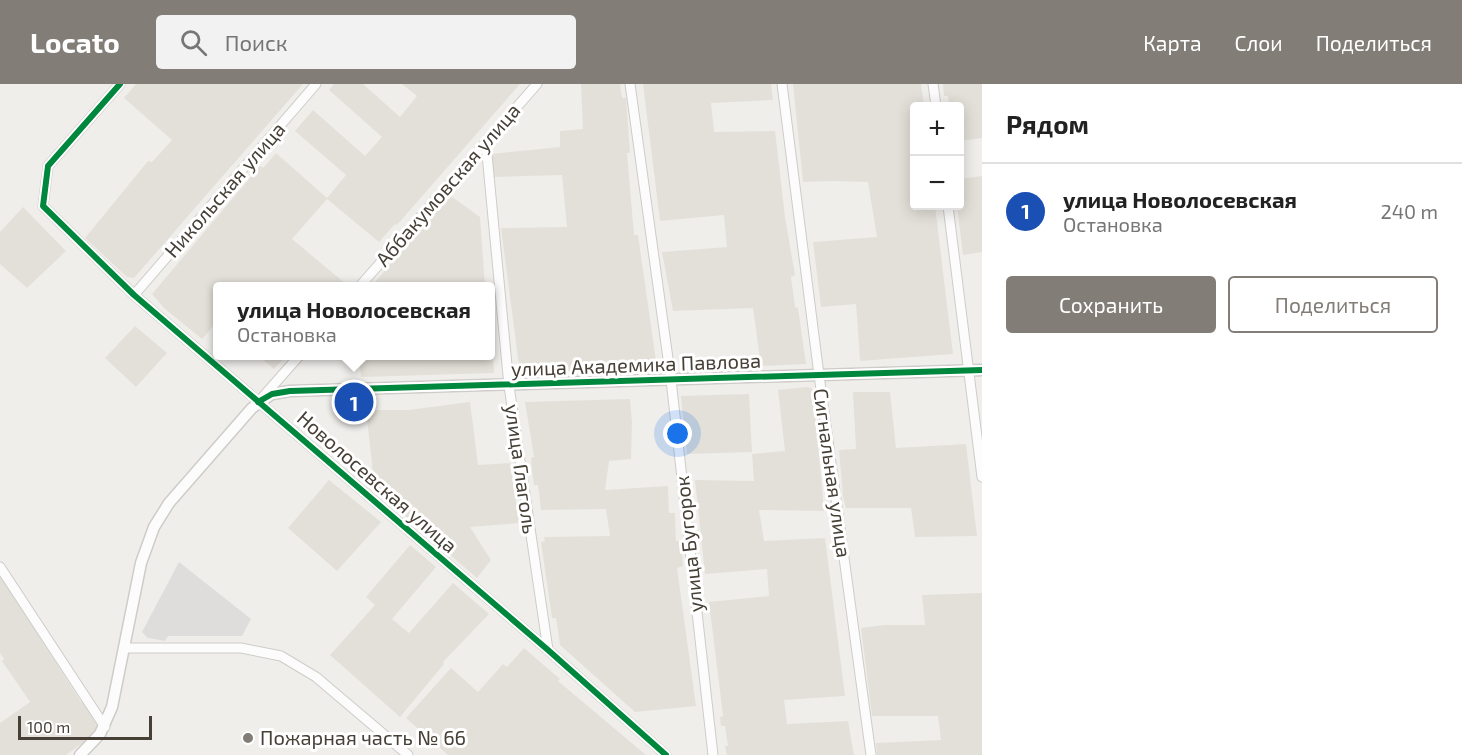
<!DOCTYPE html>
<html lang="ru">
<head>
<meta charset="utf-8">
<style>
  body { margin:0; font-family:"Exo 2",sans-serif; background:#f2f2f2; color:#222 }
  .controls { position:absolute; right:18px; top:18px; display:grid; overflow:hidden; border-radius:6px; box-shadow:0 3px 15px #0003 }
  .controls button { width:54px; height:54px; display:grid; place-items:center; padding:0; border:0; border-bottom:2px solid #e0e0e0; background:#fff; color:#222; font:30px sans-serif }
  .scale { position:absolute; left:18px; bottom:15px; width:134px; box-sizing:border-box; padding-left:6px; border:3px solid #464037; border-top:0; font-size:16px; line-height:21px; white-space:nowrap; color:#464037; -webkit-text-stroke:4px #fff; paint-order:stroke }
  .you { position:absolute; left:678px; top:350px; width:21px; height:21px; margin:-15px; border:4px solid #fff; border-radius:50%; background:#1a73e8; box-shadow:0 0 0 9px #1a73e833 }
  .badge { display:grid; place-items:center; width:39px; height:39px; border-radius:50%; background:#827d76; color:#fff; font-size:20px; font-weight:700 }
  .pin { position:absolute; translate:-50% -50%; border:3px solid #fff; box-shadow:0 2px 6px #0006 }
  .popup { position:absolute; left:213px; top:198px; width:282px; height:78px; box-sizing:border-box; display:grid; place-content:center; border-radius:6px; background:#fff; filter:drop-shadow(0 2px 4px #0005); font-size:20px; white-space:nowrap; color:#767676 }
  .popup b { font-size:22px; color:#222 }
  .popup::after { content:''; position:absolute; left:50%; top:100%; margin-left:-12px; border:12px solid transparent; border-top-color:#fff }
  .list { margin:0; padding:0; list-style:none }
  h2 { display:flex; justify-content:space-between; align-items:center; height:78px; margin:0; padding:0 24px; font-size:26px }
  h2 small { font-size:20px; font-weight:400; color:#767676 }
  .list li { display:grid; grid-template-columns:39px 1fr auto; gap:18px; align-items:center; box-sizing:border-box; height:96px; padding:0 24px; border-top:2px solid #e0e0e0 }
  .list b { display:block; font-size:22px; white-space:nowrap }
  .list p { margin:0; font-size:20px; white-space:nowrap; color:#767676 }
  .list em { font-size:20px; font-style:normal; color:#767676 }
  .actions { display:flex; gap:12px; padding:18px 24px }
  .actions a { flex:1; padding:14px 0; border:2px solid #827d76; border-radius:6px; text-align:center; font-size:21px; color:#827d76 }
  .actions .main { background:#827d76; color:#fff }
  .icon { flex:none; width:33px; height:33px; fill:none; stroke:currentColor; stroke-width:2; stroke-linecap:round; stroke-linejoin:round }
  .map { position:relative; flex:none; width:982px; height:671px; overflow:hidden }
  header { display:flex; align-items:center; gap:36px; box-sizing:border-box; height:84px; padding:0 30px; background:#827d76; color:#fff }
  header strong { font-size:28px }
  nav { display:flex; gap:33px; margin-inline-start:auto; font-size:21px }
  .search { width:420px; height:54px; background:#f2f2f2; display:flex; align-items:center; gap:15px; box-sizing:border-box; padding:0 21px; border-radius:6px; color:#767676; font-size:22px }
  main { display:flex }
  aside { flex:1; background:#fff }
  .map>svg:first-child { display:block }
  .residential { fill:#e3e0d9 }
  .parking { fill:#dfdddb }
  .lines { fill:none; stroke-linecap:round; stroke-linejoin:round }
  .minor-casing { stroke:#ceccc8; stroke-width:11 }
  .tertiary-casing { stroke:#ceccc8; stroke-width:13 }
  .minor { stroke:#fdfcfc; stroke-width:9 }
  .tertiary { stroke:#fdfcfc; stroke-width:10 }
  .cycleway-casing { stroke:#fff; stroke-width:10 }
  .cycleway { stroke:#00873e; stroke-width:6 }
  .poi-dot { fill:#827d76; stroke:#fff; stroke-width:2 }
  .labels { text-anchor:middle; stroke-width:6; stroke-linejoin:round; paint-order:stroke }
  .street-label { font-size:20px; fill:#464037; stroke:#fff }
  .poi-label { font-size:20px; fill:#464037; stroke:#fff; text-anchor:start }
</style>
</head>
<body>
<header>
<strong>Locato</strong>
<div class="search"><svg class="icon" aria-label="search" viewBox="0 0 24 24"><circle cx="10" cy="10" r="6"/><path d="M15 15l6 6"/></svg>Поиск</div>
<nav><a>Карта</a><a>Слои</a><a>Поделиться</a></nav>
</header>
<main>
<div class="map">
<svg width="982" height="671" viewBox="0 0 982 671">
  <rect width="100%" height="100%" fill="#f0eeeb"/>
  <path class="residential" d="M 136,0 L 303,0 L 134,194 L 127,193 L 85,154 L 148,77 L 152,78 L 172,56 L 124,14 Z
    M 334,0 L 363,0 L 400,33 L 417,12 L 402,0 L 520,0 L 397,141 L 395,140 L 379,158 L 327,115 L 292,155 L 346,200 L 344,202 L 218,202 L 217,238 L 202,255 L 164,224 L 152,210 L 260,82 L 263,84 L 276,69 L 327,114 L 346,91 L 295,47 L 313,26 L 365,72 L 382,53 L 329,6 Z
    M 581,0 L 620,0 L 622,14 L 626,14 L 630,69 L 627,69 L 634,151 L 638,151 L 657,284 L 520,289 L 501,144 L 567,143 L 562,91 L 494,93 L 491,70 L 560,63 L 560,47 L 583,45 Z
    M 643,0 L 771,0 L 773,16 L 711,19 L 714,48 L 775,47 L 785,133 L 795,191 L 791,193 L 795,223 L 798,224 L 806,280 L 761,282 L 753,224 L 673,227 L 662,168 L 727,163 L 724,131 L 660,137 Z
    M 793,0 L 921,0 L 924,22 L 914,22 L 914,122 L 935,122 L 953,270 L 860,277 L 856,220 L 821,223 L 813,158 L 877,153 L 868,98 L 833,97 L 803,98 Z
    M 943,0 L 982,0 L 982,54 L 960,57 L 960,22 L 949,22 L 948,12 L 944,12 Z
    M 982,92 L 982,168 L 963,171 L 957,122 L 960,122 L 960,95 Z
    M 448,110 L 480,133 L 485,202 L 372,202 Z
    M 23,123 L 66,167 L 27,204 L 0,180 L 0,148 Z
    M 491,235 L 494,289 L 361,293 L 359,272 L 490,272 Z
    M 135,242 L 167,269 L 136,303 L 105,274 Z
    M 259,272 L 286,272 L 274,285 Z
    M 807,303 L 813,305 L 824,427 L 759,426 L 764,457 L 825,454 L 845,612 L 784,616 L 787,640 L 848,637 L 854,671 L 727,671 L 725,662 L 728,662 L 725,642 L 721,642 L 720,633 L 723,632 L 709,518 L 769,512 L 767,485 L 705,490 L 695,396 L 754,397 L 752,370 L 785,367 L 778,306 Z
    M 853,308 L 890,308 L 896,364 L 966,360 L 977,452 L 915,453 L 911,424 L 846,424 L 843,413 L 839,366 L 856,365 Z
    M 749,310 L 752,368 L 687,370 L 681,312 Z
    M 630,315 L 632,338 L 631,375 L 609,377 L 605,406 L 668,402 L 669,429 L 675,429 L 676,457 L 681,457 L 683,482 L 677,484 L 696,622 L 635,628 L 560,561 L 556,534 L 552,534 L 541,458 L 545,457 L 544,453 L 610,452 L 606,425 L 541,426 L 538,401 L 534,401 L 532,387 L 531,374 L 534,373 L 525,318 Z
    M 470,318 L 478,381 L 510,379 L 519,439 L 470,443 L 491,476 L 477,494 L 375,406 L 366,326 L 408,326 Z
    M 329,396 L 381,438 L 337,487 L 288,444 Z
    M 410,461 L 436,483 L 392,535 L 398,540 L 409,549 L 453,499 L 489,530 L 443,578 L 444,580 L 400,633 L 330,571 L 375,521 L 366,513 Z
    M 0,491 L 81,618 L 84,616 L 98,643 L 88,655 L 66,671 L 0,671 L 0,639 L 30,618 L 2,577 L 4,575 L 0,569 Z
    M 982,509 L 982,671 L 877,671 L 876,659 L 941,656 L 938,632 L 872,632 L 861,544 L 884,541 L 925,541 L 922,511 Z
    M 524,564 L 560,595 L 558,597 L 646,671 L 448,671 L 406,634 L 451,584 L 478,608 L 503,580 L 507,583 Z"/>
  <path class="parking" d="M 179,478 L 251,535 L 242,552 L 168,552 L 165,557 L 148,554 L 142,548 Z"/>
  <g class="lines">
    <defs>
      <path id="minor" d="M 120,0 L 48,82 L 43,122 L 134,211 L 548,566 L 666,671
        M 630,0 L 671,296 L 713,671
        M 782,0 L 819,291 L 871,671
        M 933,0 L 936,22
        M 486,60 L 509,302 L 548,566
        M 948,122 L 982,393
        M 360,202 L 537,0
        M 134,211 L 316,0
        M 261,315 L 299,272
        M 0,483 L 105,643
        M 125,564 L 241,564 L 281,572 L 316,593 L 408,671"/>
      <path id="tertiary" d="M 80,671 L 100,650 L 112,623 L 141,479 L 154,443 L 169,419 L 252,324 L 272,310 L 290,307 L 982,286"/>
    </defs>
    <use href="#minor" class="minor-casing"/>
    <use href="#tertiary" class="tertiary-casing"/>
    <use href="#minor" class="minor"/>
    <use href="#tertiary" class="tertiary"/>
    <defs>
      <path id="cycleway" d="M 120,0 L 48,82 L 43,122 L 134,211 L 548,566 L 666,671
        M 258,318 L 272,310 L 290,307 L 982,286"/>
    </defs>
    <use href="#cycleway" class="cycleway-casing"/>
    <use href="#cycleway" class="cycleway"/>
  </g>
  <circle class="poi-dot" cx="248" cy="654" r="6"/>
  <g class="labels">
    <g class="street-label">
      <text transform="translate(448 101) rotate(-49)" y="7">Аббакумовская улица</text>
      <text transform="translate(225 106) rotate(-49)" y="7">Никольская улица</text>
      <text transform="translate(636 281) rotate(-2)" y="7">улица Академика Павлова</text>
      <text transform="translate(521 385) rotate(82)" y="7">улица Глаголь</text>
      <text transform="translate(832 389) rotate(82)" y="7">Сигнальная улица</text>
      <text transform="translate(377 398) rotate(41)" y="7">Новолосевская улица</text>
      <text transform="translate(689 460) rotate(-96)" y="7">улица Бугорок</text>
    </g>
    <g class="poi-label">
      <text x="260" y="661">Пожарная часть № 66</text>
    </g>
  </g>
</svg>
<div class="controls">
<button>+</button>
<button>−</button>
</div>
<div class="scale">100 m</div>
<div class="you"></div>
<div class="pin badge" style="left:354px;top:318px;background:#1a4fb4">1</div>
<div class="popup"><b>улица Новолосевская</b>Остановка</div>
</div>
<aside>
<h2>Рядом<small></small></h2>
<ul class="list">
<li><span class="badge" style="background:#1a4fb4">1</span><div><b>улица Новолосевская</b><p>Остановка</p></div><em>240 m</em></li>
</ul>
<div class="actions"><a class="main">Сохранить</a><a>Поделиться</a></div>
</aside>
</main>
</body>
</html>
